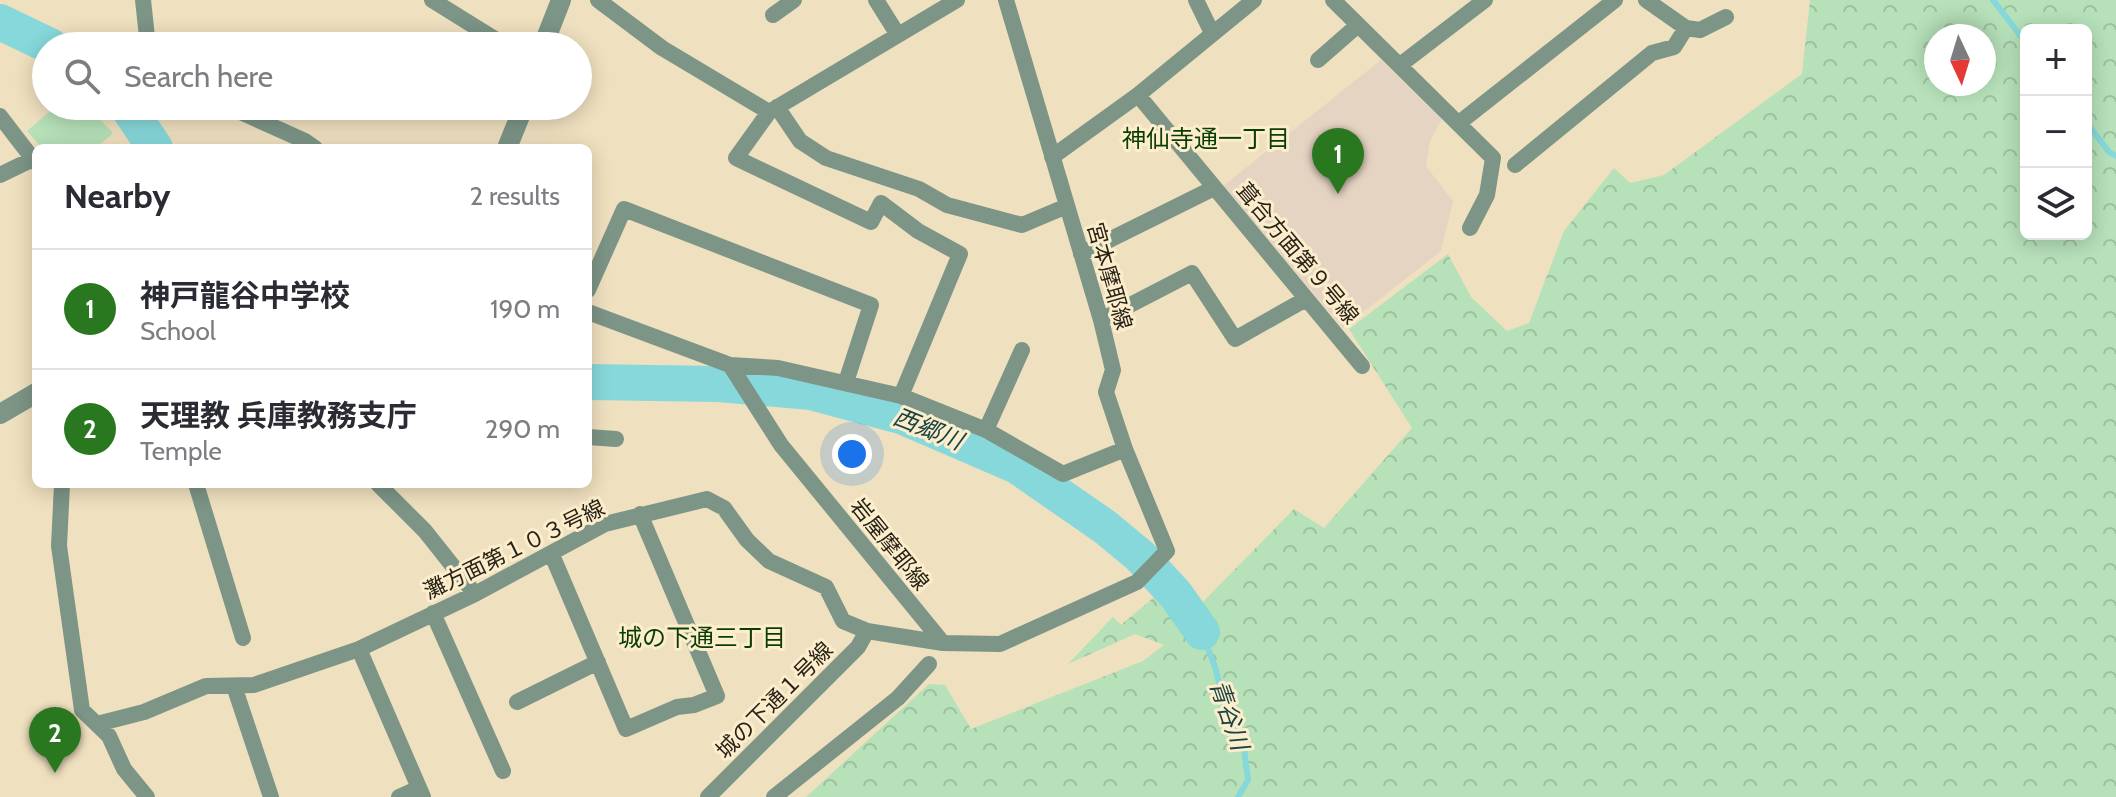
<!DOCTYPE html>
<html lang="en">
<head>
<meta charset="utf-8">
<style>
  body { margin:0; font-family:Cabin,"Noto Sans JP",sans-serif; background:#f2f2f3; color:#2b2b33 }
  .controls { position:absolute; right:24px; top:24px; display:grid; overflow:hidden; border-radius:12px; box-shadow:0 4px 20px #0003 }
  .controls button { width:72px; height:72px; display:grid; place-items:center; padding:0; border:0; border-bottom:2px solid #e1e1e2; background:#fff; color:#2b2b33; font:40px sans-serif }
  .compass { position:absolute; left:1924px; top:24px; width:72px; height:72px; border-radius:50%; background:#fff; box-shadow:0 4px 20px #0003; rotate:176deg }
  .you { position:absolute; left:852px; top:454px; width:28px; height:28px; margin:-20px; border:6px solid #fff; border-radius:50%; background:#1a73e8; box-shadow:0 0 0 12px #1a73e833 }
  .badge { display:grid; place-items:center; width:52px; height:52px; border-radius:50%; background:#29771e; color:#fff; font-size:26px; font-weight:700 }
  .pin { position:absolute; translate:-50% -66px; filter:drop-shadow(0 2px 4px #0008) }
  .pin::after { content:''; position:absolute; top:42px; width:28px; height:24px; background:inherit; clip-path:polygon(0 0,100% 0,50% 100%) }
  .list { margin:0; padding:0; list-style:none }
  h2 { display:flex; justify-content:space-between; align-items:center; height:104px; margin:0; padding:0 32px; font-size:34px }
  h2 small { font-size:26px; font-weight:400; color:#7c7c81 }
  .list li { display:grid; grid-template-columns:52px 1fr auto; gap:24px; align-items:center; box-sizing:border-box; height:120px; padding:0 32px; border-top:2px solid #e1e1e2 }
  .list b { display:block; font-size:30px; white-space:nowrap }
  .list p { margin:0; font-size:26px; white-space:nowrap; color:#7c7c81 }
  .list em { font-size:26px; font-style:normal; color:#7c7c81 }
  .icon { flex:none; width:44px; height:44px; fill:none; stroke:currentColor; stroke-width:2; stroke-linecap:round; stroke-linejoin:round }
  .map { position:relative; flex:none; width:2116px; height:797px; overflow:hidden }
  .search { position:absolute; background:#fff; box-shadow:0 4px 20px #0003; left:32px; top:32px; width:560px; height:88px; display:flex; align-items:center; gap:20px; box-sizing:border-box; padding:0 28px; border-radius:44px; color:#7c7c81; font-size:30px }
  .panel { position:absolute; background:#fff; box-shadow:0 4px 20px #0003; left:32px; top:144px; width:560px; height:344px; border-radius:12px }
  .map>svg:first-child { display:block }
  .education { fill:#e6d4c3 }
  .green { fill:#b6e1b9 }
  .forest { fill:url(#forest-crowns); fill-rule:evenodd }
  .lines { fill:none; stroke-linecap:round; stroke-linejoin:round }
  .stream { stroke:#87d8da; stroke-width:6 }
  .river { stroke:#87d8da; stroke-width:36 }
  .minor { stroke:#7c9586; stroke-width:16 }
  .tertiary { stroke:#7c9586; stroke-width:20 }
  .labels { text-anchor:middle; stroke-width:6; stroke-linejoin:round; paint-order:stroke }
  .street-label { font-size:22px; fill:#282317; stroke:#fcedcc }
  .neighbourhood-label { font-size:24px; fill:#0a3d03; stroke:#fcedcc }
  .water-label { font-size:24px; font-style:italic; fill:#1d4445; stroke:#fcedcc }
</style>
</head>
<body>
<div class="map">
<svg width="2116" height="797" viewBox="0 0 2116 797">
  <defs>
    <pattern id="forest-crowns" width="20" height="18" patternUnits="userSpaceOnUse" patternTransform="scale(2)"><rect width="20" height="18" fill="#b6e1b9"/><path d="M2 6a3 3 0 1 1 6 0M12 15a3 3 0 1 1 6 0" fill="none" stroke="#9cc19e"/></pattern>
  </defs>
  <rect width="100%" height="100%" fill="#efe0bf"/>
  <path class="education" d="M 1381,60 L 1442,119 L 1430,141 L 1426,166 L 1453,201 L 1441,251 L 1343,328 L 1223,186 Z"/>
  <path class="green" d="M 56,106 L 87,106 L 113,133 L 96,148 L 42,148 L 27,131 Z"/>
  <path class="forest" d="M 1810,0 L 2116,0 L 2116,797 L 806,797 L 929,684 L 945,685 L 971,729 L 1143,661 L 1164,645 L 1135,634 L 1068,664 L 1113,617 L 1121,625 L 1159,593 L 1199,606 L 1294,509 L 1324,528 L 1412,428 L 1349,329 L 1448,254 L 1471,297 L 1507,331 L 1529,323 L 1564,231 L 1614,168 L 1630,183 L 1664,175 L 1802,74 ZM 2026,30 L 2086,30 L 2086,234 L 2026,234 ZM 1936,36 L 1984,36 L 1984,84 L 1936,84 Z"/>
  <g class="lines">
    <path class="stream" d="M 1993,0 L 2026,43
      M 2086,122 L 2109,152 L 2116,156
      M 1202,632 L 1216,670 L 1226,712 L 1243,741 L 1248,780 L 1238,797"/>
    <path class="river" d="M 0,22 L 50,46
      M 127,106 L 155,148
      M 588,382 L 719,384 L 811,392 L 901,416 L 1017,466 L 1105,527 L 1140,556 L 1176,595 L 1202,632"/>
    <path class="minor" d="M 143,0 L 148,46
      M 432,0 L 506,46
      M 598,0 L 662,48 L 769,112
      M 876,0 L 898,35
      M 1196,0 L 1212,33
      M 1333,0 L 1493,158 L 1487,195 L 1470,228
      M 1646,0 L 1686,28 L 1700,30 L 1726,17
      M 773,15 L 794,0
      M 1318,60 L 1358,25
      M 1400,65 L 1485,0
      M 1138,95 L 1362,366
      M 227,106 L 305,141 L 315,148
      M 777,107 L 800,141 L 826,158 L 919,189 L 947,205 L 1022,225 L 1067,206
      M 0,116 L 36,163
      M 1459,123 L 1615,0
      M 1052,157 L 1138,95 L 1254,0
      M 1515,165 L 1652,53 L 1674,47 L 1686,28
      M 0,175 L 33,159
      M 1081,254 L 1214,188
      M 588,290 L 624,209 L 871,305 L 846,382
      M 588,312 L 730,365 L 778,368 L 901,396 L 986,430 L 1063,474 L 1125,449
      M 1101,320 L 1192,273 L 1235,339 L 1306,299
      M 730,365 L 781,445 L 943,643
      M 901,396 L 960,254 L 918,231 L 881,203 L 871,222 L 736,158 L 769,112 L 957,0
      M 986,430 L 1022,350
      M 588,437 L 616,439
      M 62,484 L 59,546 L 82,710 L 109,736 L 124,769 L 147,797
      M 196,484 L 243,638
      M 378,484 L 425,531 L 475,594
      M 552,555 L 626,729 L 677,707 L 694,705 L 717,696 L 640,514
      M 433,613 L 503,771
      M 359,649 L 423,797
      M 234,686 L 271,797
      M 517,702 L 598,662
      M 97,724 L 144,712 L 206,686 L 254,685 L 359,649 L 475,594 L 605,524 L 707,499 L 724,508 L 747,540 L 769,561 L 826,587 L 843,621 L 867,631 L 943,643 L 1000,644 L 1137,582 L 1167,551 L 1125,449 L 1106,392 L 1113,370 L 1101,320 L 1006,0
      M 399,797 L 419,788
      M 708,797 L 858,647 L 867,631
      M 774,797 L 898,698 L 929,664"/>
    <path class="tertiary" d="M 543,46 L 561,0
      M 507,148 L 524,106
      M 0,414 L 36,393"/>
  </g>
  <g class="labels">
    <g class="street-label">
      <text transform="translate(1298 253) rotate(50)" y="8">葺合方面第９号線</text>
      <text transform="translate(1110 276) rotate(74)" y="8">宮本摩耶線</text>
      <text transform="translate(890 544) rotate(51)" y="8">岩屋摩耶線</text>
      <text transform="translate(514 549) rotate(-26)" y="8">灘方面第１０３号線</text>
      <text transform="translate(774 700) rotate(-45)" y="8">城の下通１号線</text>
    </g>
    <g class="neighbourhood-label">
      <text x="1206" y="147">神仙寺通一丁目</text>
      <text x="702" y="646">城の下通三丁目</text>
    </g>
    <g class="water-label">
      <text transform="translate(928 429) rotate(22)" y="8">西郷川</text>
      <text transform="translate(1229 715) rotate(71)" y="8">青谷川</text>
    </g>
  </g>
</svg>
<div class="controls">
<button>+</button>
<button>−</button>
<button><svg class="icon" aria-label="layers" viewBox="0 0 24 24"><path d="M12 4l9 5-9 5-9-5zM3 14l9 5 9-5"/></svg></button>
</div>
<svg class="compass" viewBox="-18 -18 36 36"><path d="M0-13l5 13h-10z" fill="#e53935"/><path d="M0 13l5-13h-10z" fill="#7c7c81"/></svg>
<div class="you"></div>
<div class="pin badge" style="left:1338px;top:194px">1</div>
<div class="pin badge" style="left:55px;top:773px">2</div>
<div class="search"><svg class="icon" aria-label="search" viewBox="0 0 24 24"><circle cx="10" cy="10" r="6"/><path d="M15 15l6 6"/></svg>Search here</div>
<section class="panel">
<h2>Nearby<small>2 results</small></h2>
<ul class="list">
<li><span class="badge">1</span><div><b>神戸龍谷中学校</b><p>School</p></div><em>190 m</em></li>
<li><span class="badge">2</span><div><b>天理教 兵庫教務支庁</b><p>Temple</p></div><em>290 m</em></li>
</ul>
</section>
</div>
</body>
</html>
